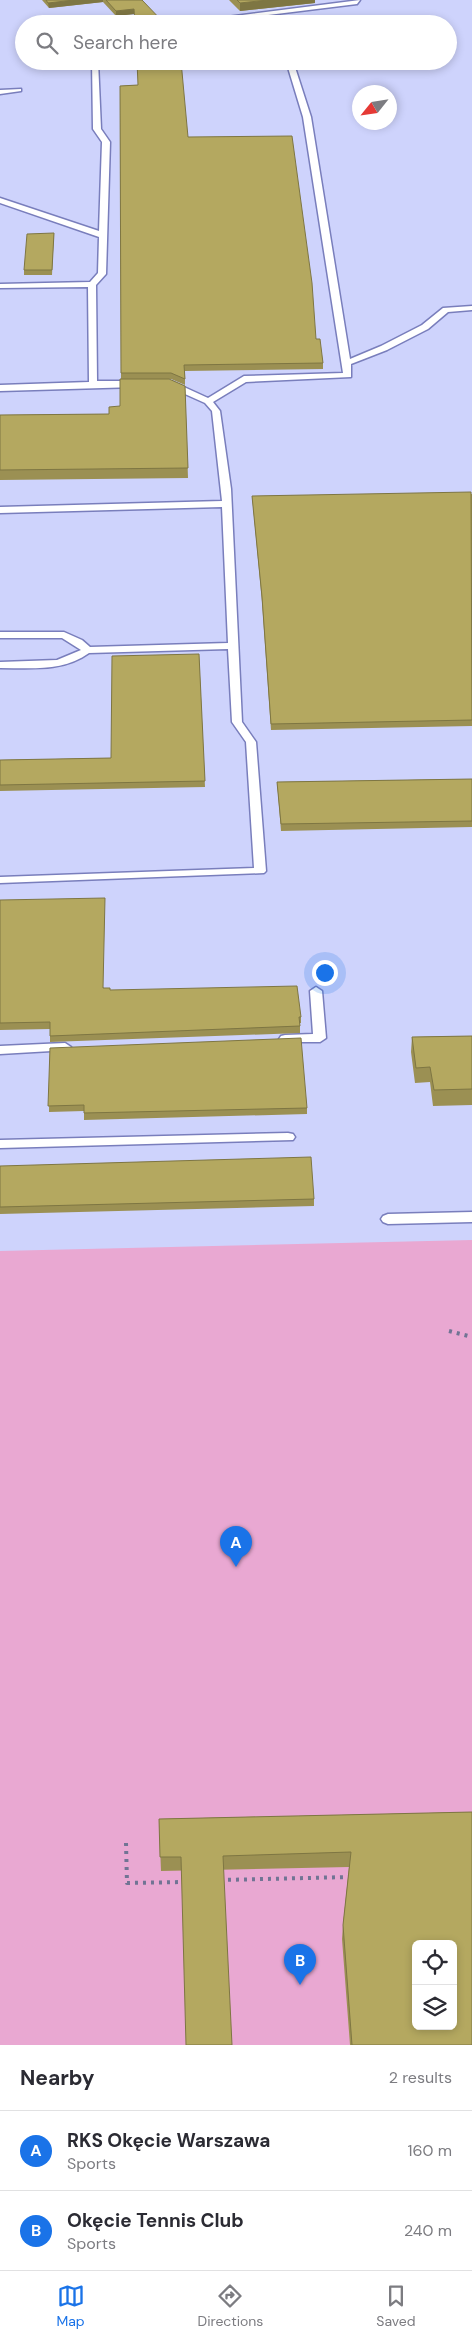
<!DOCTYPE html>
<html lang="en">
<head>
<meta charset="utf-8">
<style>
  body { margin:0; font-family:"DM Sans",sans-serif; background:#f2f2f3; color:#2b2b33 }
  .controls { position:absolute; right:15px; bottom:15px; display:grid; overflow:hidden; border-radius:8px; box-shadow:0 2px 8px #0003 }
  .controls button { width:45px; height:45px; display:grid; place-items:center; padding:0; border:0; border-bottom:1px solid #e1e1e2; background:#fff; color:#2b2b33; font:25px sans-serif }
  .compass { position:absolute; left:352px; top:85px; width:45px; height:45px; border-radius:50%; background:#fff; box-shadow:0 2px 8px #0003; rotate:240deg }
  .you { position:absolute; left:324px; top:972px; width:18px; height:18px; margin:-12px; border:4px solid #fff; border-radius:50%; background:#1a73e8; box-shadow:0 0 0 8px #1a73e833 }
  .badge { display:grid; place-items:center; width:32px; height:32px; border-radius:50%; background:#1a73e8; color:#fff; font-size:16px; font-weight:700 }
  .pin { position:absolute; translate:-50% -41px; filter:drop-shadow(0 1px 2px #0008) }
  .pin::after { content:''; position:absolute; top:26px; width:18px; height:15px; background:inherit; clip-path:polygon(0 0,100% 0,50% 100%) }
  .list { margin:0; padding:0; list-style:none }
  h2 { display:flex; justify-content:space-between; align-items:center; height:65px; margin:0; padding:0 20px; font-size:21px }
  h2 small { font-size:16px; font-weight:400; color:#7c7c81 }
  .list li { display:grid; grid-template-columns:32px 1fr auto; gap:15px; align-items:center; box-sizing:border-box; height:80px; padding:0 20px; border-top:1px solid #e1e1e2 }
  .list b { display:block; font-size:19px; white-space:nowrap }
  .list p { margin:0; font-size:16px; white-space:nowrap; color:#7c7c81 }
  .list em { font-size:16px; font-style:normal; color:#7c7c81 }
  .icon { flex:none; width:28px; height:28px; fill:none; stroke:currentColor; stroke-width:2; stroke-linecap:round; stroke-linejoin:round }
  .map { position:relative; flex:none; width:472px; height:2045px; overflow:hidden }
  .search { position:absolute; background:#fff; box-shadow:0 2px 8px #0003; left:15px; right:15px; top:15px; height:55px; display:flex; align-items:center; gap:12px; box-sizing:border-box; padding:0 18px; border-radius:28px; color:#7c7c81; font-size:19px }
  .sheet { height:225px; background:#fff }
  nav { display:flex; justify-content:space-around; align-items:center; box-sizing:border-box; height:70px; border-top:1px solid #e1e1e2; background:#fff; font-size:14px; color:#7c7c81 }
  nav a { display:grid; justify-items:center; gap:2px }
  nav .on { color:#1a73e8 }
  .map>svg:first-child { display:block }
  .green { fill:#e9a8d2; fill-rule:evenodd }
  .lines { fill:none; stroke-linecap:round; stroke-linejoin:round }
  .lane-casing { stroke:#797ebc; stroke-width:3 }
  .path { stroke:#717494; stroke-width:4; stroke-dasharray:3 5; stroke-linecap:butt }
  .lane { fill:#fff; fill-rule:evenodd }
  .wall { fill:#9b9053 }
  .shaded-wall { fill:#7e7643 }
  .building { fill:#b4a860; stroke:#7e7643; fill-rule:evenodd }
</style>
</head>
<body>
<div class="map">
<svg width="472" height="2045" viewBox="0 0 472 2045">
  <rect width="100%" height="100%" fill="#ced3fc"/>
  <path class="green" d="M 472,1240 L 472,2045 L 0,2045 L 0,1251 ZM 416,1944 L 453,1944 L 453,2026 L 416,2026 Z"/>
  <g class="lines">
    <defs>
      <path id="lane" d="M 360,0 L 357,4 L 194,24 L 173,24 Z
        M 92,61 L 98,61 L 101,129 L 110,142 L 106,274 L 96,285 L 97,381 L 137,381 L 141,384 L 137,387 L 0,391 L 0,385 L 89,382 L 88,287 L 0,288 L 0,284 L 90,282 L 98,273 L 99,237 L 0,203 L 0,198 L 99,231 L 102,142 L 93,129 Z
        M 286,61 L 293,61 L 311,117 L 350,359 L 381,346 L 422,325 L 443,308 L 472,306 L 472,310 L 448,312 L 428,329 L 387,350 L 351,364 L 351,377 L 246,382 L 213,402 L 220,411 L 231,489 L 242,722 L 256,742 L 266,871 L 264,873 L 0,883 L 0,877 L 254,868 L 246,742 L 232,722 L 228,649 L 89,653 C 63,672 31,668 0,668 L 0,662 L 57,660 L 81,650 L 62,638 L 0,638 L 0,632 L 64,632 L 82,640 L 90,647 L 228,643 L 222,507 L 0,513 L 0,507 L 222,501 L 212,411 L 205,403 L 167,386 L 167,382 L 173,382 L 208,398 L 244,376 L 343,373 L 303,117 Z
        M 21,89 L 21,91 L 0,94 L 0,90 Z
        M 316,987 L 322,991 L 326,1038 L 320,1042 L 281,1042 L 279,1039 L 281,1036 L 285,1035 L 313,1034 L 310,991 Z
        M 65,1043 L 71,1047 L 69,1050 L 0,1054 L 0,1046 Z
        M 288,1133 L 293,1134 L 295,1137 L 293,1140 L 0,1148 L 0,1140 Z
        M 472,1212 L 472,1222 L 388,1224 L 383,1222 L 381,1219 L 383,1216 L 388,1214 Z"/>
    </defs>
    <use href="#lane" class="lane-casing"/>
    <path class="path" d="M 449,1331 L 472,1337
      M 126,1843 L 127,1883 L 184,1882
      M 220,1880 L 351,1877"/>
    <use href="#lane" class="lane"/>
  </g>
  <path class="wall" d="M 42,0 L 142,0 L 134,14 L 116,16 L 103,2 L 49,8 Z
    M 229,0 L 315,0 L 315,3 L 240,11 Z
    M 138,85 L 188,137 L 316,339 L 323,363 L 323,369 L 185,371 L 185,385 L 171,379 L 121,379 L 120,86 Z
    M 54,233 L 52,275 L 24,275 L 24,270 Z
    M 185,386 L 188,478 L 0,480 L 0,415 L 109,414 L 120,406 Z
    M 472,494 L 472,726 L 271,730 L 262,602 L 252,496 Z
    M 199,654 L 205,787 L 0,791 L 0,760 L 111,758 Z
    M 472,779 L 472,827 L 281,831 L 277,782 Z
    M 0,900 L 104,988 L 110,990 L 301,1017 L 301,1023 L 300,1023 L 300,1033 L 50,1042 L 50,1029 L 0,1030 Z
    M 472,1036 L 472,1105 L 433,1106 L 430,1082 L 415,1083 L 411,1052 L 412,1037 Z
    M 50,1048 L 307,1108 L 307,1114 L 84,1120 L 84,1111 L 49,1112 Z
    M 0,1166 L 314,1199 L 314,1206 L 0,1214 Z
    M 472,1812 L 472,2045 L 350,2045 L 342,1939 L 343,1925 L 349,1867 L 161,1871 L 159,1819 Z"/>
  <path class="shaded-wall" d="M 74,0 L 103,0 L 103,2 L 49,8 L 48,3 Z
    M 268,0 L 315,0 L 315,3 L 240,11 L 240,3 Z
    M 134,9 L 134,14 L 116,16 L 116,11 Z"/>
  <path class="building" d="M 46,0 L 74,0 L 48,3 Z
    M 106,0 L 142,0 L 165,24 L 135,24 L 134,9 L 116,11 Z
    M 237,0 L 268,0 L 240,3 Z
    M 137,61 L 181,61 L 188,137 L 292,136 L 312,283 L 316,339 L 320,339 L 323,363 L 184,365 L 185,379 L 171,373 L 121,373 L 120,86 L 138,85 Z
    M 54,233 L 52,270 L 24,270 L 27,234 Z
    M 120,379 L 169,379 L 185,386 L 188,468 L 0,470 L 0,415 L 109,414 L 109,407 L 120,406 Z
    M 471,492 L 472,720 L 271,724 L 262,597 L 252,496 Z
    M 199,654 L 205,781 L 0,785 L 0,760 L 111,758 L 112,656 Z
    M 472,779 L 472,821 L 281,824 L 277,782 Z
    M 105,898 L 103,988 L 110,988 L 110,990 L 297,986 L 301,1017 L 299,1017 L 300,1026 L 50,1036 L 50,1022 L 0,1023 L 0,900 Z
    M 472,1036 L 472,1089 L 434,1090 L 430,1067 L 416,1068 L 412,1037 Z
    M 301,1038 L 307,1108 L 84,1113 L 84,1105 L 48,1106 L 50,1048 Z
    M 311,1157 L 314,1199 L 0,1207 L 0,1166 Z
    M 472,1812 L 472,2045 L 352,2045 L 343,1925 L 351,1852 L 223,1856 L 232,2045 L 186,2045 L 181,1857 L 160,1857 L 159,1819 ZM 416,1944 L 453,1944 L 453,2026 L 416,2026 Z"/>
</svg>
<div class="controls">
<button><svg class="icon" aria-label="locate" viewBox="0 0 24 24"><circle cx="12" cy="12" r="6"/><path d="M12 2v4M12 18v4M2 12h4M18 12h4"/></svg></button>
<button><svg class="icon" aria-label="layers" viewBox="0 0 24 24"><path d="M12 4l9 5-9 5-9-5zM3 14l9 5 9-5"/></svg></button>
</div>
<svg class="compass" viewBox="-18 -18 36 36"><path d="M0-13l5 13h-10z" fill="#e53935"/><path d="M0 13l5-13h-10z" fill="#7c7c81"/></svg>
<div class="you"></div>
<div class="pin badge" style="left:236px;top:1567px">A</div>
<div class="pin badge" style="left:300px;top:1985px">B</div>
<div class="search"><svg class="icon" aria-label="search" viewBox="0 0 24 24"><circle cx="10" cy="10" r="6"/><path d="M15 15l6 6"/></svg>Search here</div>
</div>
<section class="sheet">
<h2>Nearby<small>2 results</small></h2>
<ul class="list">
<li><span class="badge">A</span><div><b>RKS Okęcie Warszawa</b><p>Sports</p></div><em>160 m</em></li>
<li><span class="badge">B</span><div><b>Okęcie Tennis Club</b><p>Sports</p></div><em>240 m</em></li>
</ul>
</section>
<nav>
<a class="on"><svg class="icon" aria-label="map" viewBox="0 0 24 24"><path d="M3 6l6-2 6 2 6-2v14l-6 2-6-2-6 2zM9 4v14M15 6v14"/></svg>Map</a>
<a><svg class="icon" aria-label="directions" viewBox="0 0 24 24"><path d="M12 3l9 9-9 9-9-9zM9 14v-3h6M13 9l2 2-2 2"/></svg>Directions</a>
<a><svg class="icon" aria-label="saved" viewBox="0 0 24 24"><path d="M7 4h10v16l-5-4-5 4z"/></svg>Saved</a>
</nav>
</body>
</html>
